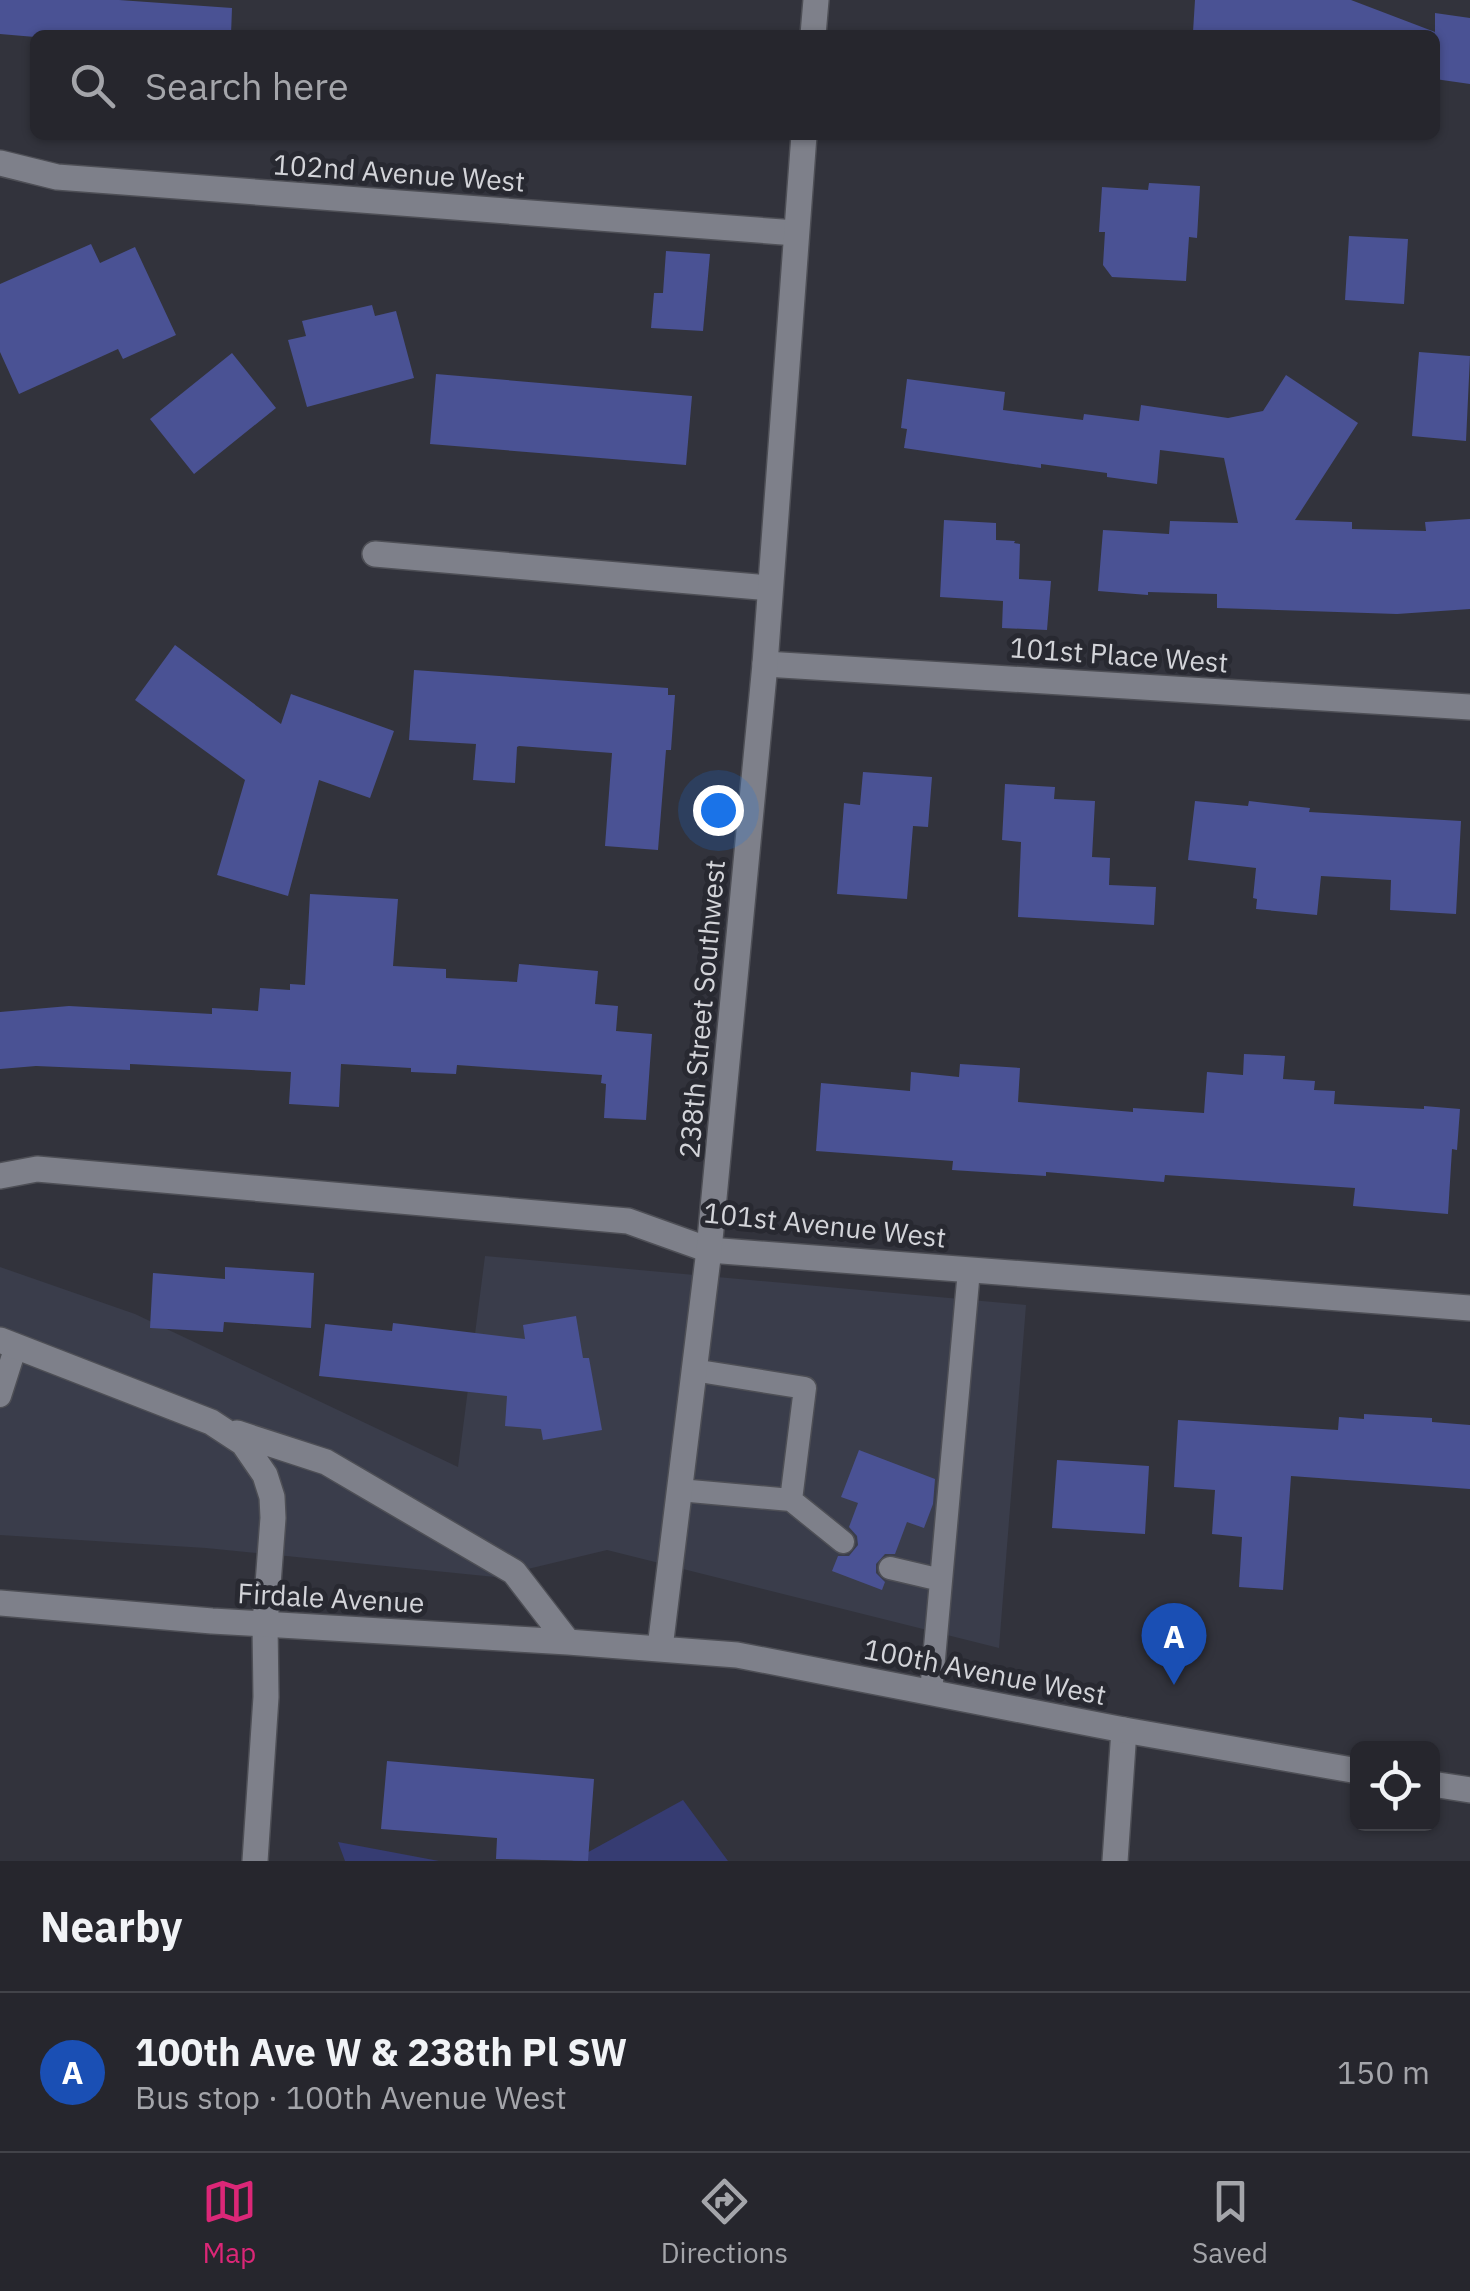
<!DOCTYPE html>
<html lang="en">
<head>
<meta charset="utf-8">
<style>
  body { margin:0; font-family:"IBM Plex Sans",sans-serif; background:#323239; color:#f1f3f6 }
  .controls { position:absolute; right:30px; bottom:30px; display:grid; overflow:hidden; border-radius:15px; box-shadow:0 2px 8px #0004 }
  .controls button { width:90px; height:90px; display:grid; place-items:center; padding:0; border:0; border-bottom:2px solid #424349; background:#26262d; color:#f1f3f6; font:50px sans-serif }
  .you { position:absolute; left:718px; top:810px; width:35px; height:35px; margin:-25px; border:8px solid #fff; border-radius:50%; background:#1a73e8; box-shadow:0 0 0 15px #1a73e833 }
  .badge { display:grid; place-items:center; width:65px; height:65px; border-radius:50%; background:#db2777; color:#fff; font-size:32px; font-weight:700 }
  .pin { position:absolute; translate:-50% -82px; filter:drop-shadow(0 2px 5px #0008) }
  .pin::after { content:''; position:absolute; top:52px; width:35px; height:30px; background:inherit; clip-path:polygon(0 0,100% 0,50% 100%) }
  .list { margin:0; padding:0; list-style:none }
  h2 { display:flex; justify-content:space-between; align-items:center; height:130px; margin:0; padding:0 40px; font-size:42px }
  h2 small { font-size:32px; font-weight:400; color:#a4a5aa }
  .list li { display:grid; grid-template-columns:65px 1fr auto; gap:30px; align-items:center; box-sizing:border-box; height:160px; padding:0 40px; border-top:2px solid #424349 }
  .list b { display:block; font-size:38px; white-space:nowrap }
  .list p { margin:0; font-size:32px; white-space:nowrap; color:#a4a5aa }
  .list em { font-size:32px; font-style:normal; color:#a4a5aa }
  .icon { flex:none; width:55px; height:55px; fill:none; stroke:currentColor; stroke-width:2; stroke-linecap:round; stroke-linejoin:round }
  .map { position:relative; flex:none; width:1470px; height:1861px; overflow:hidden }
  .search { position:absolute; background:#26262d; box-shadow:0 2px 8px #0004; left:30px; right:30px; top:30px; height:110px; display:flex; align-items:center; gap:25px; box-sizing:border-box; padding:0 35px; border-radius:15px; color:#a4a5aa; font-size:38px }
  .sheet { height:290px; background:#26262d }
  nav { display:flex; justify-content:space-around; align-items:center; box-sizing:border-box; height:140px; border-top:2px solid #424349; background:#26262d; font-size:28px; color:#a4a5aa }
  nav a { display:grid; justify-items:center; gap:5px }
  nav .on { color:#db2777 }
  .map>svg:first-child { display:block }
  .built { fill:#3a3d4b }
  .green { fill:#363c72 }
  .building { fill:#4a5294 }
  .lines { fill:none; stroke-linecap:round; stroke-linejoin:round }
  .lane-casing { stroke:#4e4f56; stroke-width:25 }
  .street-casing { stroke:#4e4f56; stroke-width:28 }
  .secondary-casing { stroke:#4e4f56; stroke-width:28 }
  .lane { stroke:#7e808a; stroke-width:22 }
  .street { stroke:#7e808a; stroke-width:25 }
  .secondary { stroke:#7e808a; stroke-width:25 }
  .labels { text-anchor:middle; stroke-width:10; stroke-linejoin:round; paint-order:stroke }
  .street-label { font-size:28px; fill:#d3d4d9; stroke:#282931 }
</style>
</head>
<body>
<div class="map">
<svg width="1470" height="1861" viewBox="0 0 1470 1861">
  <rect width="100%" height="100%" fill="#32333c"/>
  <path class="built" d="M 485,1256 L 1026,1305 L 999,1648 L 607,1550 L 495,1577 L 206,1548 L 0,1535 L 0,1267 L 135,1314 L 458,1467 Z"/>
  <path class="green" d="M 683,1800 L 728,1861 L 572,1861 Z
    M 338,1842 L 439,1861 L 345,1861 Z"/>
  <path class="building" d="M 0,0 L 119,0 L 232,8 L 231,35 L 35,35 L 35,37 L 0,34 Z
    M 1195,0 L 1351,0 L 1435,32 L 1434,35 L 1232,35 L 1193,32 Z
    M 1435,13 L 1470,18 L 1470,84 L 1435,79 Z
    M 1149,183 L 1200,186 L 1197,238 L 1189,237 L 1186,281 L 1112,277 L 1103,265 L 1105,232 L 1099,232 L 1102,187 L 1148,190 Z
    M 1349,236 L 1408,239 L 1404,304 L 1345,300 Z
    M 91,244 L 100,263 L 135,247 L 176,335 L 123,359 L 118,349 L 19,394 L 0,352 L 0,284 Z
    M 666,251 L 710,254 L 703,331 L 651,328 L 654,293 L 663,293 Z
    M 372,305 L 375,316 L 396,311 L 414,378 L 307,407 L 288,340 L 306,336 L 302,321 Z
    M 1419,352 L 1470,356 L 1466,441 L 1412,436 Z
    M 232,353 L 276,408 L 194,474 L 150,419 Z
    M 436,374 L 692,396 L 686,465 L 430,444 Z
    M 1286,375 L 1358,423 L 1295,520 L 1352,522 L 1352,529 L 1426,531 L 1425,522 L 1470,519 L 1470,609 L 1397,614 L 1217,608 L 1217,594 L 1148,592 L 1148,595 L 1098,591 L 1103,530 L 1169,534 L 1170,521 L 1238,523 L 1224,458 L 1160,450 L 1157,484 L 1107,477 L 1107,473 L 1041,464 L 1041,468 L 904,448 L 907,429 L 901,428 L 907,379 L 1005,392 L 1003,410 L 1083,420 L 1084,414 L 1139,421 L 1141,405 L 1228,418 L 1263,411 Z
    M 944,520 L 996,523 L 996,540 L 1015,541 L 1014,543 L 1020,544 L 1019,579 L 1051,581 L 1047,630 L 1002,628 L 1003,601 L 940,597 Z
    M 175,645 L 281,724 L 291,694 L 394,731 L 370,798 L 319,780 L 288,896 L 217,875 L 245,780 L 135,700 Z
    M 414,670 L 668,688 L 668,695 L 675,695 L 671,750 L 666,750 L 658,850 L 605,846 L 612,753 L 519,746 L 517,747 L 515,783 L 473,780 L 476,744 L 409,740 Z
    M 863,772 L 932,777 L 928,827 L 913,826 L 907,899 L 837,894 L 844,803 L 860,805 Z
    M 1005,784 L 1055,787 L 1054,799 L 1095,801 L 1092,857 L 1110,858 L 1109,885 L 1156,887 L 1154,925 L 1018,917 L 1021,842 L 1002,840 Z
    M 1195,801 L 1248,806 L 1249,801 L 1310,808 L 1309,812 L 1461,821 L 1456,914 L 1390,910 L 1391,880 L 1321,876 L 1317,915 L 1256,909 L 1257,899 L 1253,898 L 1256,868 L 1188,860 Z
    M 310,894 L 398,899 L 393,966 L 446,969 L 446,978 L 517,982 L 519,964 L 598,971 L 595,1004 L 618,1006 L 616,1031 L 652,1034 L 646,1120 L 604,1118 L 606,1084 L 601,1083 L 602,1075 L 457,1065 L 456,1074 L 411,1072 L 411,1068 L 341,1064 L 339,1107 L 289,1104 L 291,1072 L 130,1064 L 130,1070 L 36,1066 L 0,1069 L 0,1012 L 69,1006 L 212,1014 L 212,1008 L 258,1011 L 260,988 L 290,990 L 290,984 L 305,985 Z
    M 1244,1054 L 1285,1056 L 1283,1079 L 1315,1081 L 1314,1090 L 1335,1091 L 1334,1104 L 1424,1109 L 1424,1106 L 1460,1109 L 1457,1150 L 1452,1149 L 1448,1214 L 1353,1206 L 1355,1188 L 1165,1175 L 1164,1182 L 1046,1172 L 1046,1176 L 952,1170 L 953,1161 L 816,1151 L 821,1083 L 910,1091 L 911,1072 L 959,1077 L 960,1064 L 1020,1068 L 1018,1102 L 1133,1112 L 1133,1108 L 1204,1113 L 1207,1072 L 1243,1075 Z
    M 225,1267 L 314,1273 L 311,1328 L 224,1322 L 223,1332 L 150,1328 L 153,1273 L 225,1279 Z
    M 576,1316 L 583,1358 L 589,1358 L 602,1430 L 543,1440 L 541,1429 L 505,1426 L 507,1396 L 319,1376 L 325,1324 L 392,1331 L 393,1323 L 525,1339 L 523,1325 Z
    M 1364,1414 L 1432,1418 L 1432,1422 L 1470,1425 L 1470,1489 L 1291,1476 L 1283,1590 L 1239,1587 L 1242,1537 L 1212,1534 L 1215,1490 L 1174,1487 L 1178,1420 L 1338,1430 L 1339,1417 L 1364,1419 Z
    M 859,1450 L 935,1479 L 933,1504 L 924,1528 L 907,1522 L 895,1554 L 885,1554 L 876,1564 L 876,1573 L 885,1582 L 882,1590 L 832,1571 L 838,1556 L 849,1556 L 858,1545 L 857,1536 L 849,1527 L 858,1503 L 841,1497 Z
    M 1057,1460 L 1149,1466 L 1145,1534 L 1052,1528 Z
    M 387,1761 L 594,1779 L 588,1861 L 496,1859 L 497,1838 L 381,1829 Z"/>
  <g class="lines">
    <defs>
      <path id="lane" d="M 0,1396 L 16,1346
        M 679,1490 L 791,1500 L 805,1388 L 693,1370
        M 791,1500 L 843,1542
        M 890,1568 L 941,1580
        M 931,1692 L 969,1270"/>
      <path id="street" d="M 0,163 L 57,177 L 796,233
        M 375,554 L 770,588
        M 765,664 L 1470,707
        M 0,1176 L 37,1169 L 628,1221 L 709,1250 L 1470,1308
        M 255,1861 L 266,1697 L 265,1624
        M 1115,1861 L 1124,1730"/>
      <path id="secondary" d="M 813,35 L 816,0
        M 0,1340 L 211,1422 L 243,1443 L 265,1475 L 272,1497 L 273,1518 L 265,1624
        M 237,1433 L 326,1462 L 514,1572 L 568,1642
        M 0,1603 L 212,1621 L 568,1642 L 737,1655 L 1124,1730 L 1358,1771
        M 660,1648 L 709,1250 L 765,664 L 804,135
        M 1432,1784 L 1470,1790"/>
    </defs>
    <use href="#lane" class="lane-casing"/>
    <use href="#street" class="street-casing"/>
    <use href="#secondary" class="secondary-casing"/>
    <use href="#lane" class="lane"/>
    <use href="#street" class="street"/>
    <use href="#secondary" class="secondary"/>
  </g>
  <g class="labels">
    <g class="street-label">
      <text transform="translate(399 173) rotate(4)" y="10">102nd Avenue West</text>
      <text transform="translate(1119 655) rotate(4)" y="10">101st Place West</text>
      <text transform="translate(702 1009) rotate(-85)" y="10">238th Street Southwest</text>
      <text transform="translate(825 1225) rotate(6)" y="10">101st Avenue West</text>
      <text transform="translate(331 1598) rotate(3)" y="10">Firdale Avenue</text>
      <text transform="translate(985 1672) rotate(11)" y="10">100th Avenue West</text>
    </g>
  </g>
</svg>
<div class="controls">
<button><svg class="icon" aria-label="locate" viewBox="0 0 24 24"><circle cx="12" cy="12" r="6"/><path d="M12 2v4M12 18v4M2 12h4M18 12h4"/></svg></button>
</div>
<div class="you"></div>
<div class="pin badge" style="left:1174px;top:1685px;background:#1a4fb4">A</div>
<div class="search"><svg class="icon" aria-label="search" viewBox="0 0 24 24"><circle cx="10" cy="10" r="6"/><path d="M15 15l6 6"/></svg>Search here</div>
</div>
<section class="sheet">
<h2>Nearby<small></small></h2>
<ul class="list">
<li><span class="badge" style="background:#1a4fb4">A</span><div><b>100th Ave W &amp; 238th Pl SW</b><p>Bus stop · 100th Avenue West</p></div><em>150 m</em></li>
</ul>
</section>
<nav>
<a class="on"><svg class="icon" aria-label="map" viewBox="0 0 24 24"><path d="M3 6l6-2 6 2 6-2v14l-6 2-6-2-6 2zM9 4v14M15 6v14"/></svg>Map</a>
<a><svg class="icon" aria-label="directions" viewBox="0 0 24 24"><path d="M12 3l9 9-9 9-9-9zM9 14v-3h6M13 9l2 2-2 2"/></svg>Directions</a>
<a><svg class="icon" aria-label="saved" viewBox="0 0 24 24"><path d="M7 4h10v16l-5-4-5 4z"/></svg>Saved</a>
</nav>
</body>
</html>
